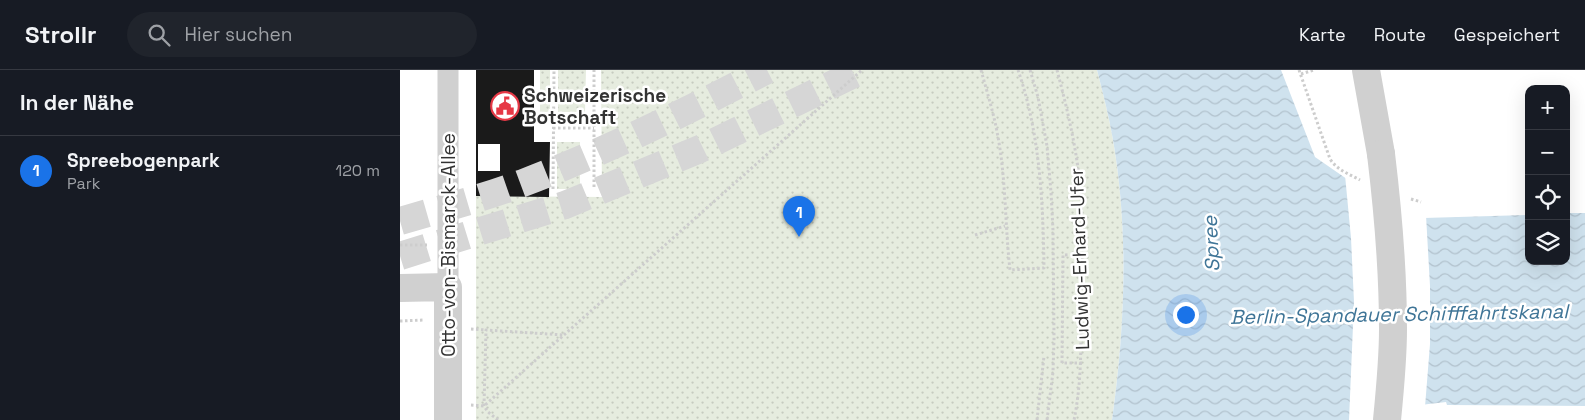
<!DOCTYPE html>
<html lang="de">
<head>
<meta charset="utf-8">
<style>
  body { margin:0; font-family:"Space Grotesk",sans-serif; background:#20242c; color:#f1f3f6 }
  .controls { position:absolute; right:15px; top:15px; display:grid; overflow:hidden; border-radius:10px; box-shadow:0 5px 20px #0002 }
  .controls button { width:45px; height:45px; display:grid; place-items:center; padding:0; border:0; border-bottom:1px solid #363941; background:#171b24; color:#f1f3f6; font:25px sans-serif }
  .you { position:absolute; left:785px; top:244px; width:18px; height:18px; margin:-12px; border:4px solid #fff; border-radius:50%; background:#1a73e8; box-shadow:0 0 0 8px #1a73e833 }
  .badge { display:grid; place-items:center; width:32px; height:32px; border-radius:50%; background:#1a73e8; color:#fff; font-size:16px; font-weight:700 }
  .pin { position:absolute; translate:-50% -41px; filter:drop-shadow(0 1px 2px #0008) }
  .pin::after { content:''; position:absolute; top:26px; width:18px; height:15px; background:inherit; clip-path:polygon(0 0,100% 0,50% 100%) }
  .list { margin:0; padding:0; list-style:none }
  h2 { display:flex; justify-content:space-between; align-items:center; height:65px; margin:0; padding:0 20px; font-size:21px }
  h2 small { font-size:16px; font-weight:400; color:#9ea1a6 }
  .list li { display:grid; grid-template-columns:32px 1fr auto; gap:15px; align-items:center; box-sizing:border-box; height:70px; padding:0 20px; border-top:1px solid #363941 }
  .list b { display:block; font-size:19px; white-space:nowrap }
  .list p { margin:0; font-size:16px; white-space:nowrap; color:#9ea1a6 }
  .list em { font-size:16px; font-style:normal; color:#9ea1a6 }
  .icon { flex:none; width:28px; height:28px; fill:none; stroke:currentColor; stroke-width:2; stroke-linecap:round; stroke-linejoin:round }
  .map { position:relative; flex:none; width:1185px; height:350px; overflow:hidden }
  header { display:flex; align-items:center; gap:30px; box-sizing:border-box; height:70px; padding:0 25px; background:#171b24; border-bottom:1px solid #363941 }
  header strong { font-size:24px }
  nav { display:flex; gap:28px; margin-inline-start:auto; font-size:18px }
  .search { width:350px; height:45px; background:#20242c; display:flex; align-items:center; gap:12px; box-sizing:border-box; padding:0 18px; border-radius:28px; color:#9ea1a6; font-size:19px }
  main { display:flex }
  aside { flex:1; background:#171b24 }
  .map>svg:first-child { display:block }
  .grass { fill:url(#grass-dots) }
  .water { fill:url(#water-waves) }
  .pier { fill:#fff }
  .building { fill:#1a1a1a; fill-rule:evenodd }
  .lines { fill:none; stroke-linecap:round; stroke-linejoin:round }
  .trunk-tunnel { stroke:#d6d6d6; stroke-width:28; stroke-dasharray:28 14; stroke-linecap:butt }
  .path { stroke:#cdcdcd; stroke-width:3; stroke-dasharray:2.5 2.5; stroke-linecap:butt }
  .minor { stroke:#d0d0d0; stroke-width:21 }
  .tertiary { stroke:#d0d0d0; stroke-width:28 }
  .tertiary-bridge { stroke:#d0d0d0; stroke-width:28 }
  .labels { text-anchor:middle; stroke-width:5; stroke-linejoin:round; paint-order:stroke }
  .poi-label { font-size:19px; font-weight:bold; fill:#333; stroke:#fff; text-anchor:start }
  .street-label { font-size:19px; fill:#333; stroke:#fff }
  .water-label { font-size:20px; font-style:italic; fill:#3f7597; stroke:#fff }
</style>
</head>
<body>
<header>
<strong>Strollr</strong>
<div class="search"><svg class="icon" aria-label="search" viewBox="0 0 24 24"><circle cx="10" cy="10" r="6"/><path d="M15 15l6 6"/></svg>Hier suchen</div>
<nav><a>Karte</a><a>Route</a><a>Gespeichert</a></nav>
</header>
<main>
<aside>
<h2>In der Nähe<small></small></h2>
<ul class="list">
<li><span class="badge">1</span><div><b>Spreebogenpark</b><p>Park</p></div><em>120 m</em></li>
</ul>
</aside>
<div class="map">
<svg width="1185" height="350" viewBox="0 0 1185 350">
  <defs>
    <pattern id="grass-dots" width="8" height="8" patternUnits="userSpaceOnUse" patternTransform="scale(1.25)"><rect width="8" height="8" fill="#e6ecdf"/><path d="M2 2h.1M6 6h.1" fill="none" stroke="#c6cbc0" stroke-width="1.8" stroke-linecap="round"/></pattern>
    <pattern id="water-waves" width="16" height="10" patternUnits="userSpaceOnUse" patternTransform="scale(1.25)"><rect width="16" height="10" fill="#cfe2ee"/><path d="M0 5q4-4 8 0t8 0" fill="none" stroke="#b2c2cd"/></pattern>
  </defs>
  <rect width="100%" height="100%" fill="#fff"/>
  <path class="grass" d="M 140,0 L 150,0 L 150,42 L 140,42 Z
    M 158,0 L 186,0 L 185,42 L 158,42 Z
    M 201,0 L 697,0 C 703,23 709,47 713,70 C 729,162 725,258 712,350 L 76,350 L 76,126 L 202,127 Z
    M 157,72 L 180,72 L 180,119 L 157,119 Z"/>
  <path class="water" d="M 697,0 L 881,0 L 915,87 L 973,127 L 1024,148 L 1129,145 L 1129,191 L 1166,191 L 1166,143 L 1185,143 L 1185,336 L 1047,335 L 1046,332 C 1026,334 989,339 973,350 L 712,350 C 725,258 729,162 713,70 C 709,47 703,23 697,0 Z"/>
  <path class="pier" d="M 945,105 L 974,125 L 1026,145 L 1030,216 L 1030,274 L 1025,337 L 982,347 L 977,350 L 949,350 L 954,232 L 951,168 Z"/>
  <path class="building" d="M 76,0 L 134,0 L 134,72 L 150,72 L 149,127 L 76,126 ZM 78,74 L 100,74 L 100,101 L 78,101 Z"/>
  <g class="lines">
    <path class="trunk-tunnel" d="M 0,151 C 41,139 83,128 123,113 C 207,81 287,41 367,0
      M 0,186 L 165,135 L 300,79 L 462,0"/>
    <path class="path" d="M 581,0 C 587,22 594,44 598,67 C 606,110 605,156 610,200 L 644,198 C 643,131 640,64 618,0
      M 630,0 L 638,27 L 647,76 L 651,122 L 653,160 L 654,269 L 653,302 L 647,350
      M 657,0 C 668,42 678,84 681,127 C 683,167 682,207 681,248 C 681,283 681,316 674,350
      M 899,0 L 930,89 C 937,100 949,104 960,110
      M 901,4 L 914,0
      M 153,58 L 194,58
      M 194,117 L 194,0
      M 153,119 L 154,0
      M 1011,129 L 1021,132
      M 575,165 L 605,156
      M 0,175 L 27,175
      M 0,251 L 24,250
      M 71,259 L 86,260
      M 682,293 L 662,293 L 663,185 L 683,184
      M 71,335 L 84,336 L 462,0
      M 98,350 L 88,342 L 84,336 L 86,260 L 164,265
      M 637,350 L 644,286"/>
    <path class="minor" d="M 48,0 L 48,217"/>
    <path class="tertiary" d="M 966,0 L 981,84
      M 0,218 L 48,217 L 48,350"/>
    <path class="tertiary-bridge" d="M 981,84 C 988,142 993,200 993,259 C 993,289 990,320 987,350"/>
  </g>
  <defs>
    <symbol id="civic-ring" viewBox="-11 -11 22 22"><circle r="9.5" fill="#fff" stroke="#e63946" stroke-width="1.5"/><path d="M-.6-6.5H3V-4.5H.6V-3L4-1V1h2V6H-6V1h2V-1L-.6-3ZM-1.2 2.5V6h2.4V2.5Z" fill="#e63946"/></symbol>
  </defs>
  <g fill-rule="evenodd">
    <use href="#civic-ring" x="89" y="20" width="32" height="32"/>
  </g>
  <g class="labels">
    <g class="poi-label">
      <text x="124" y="32">Schweizerische<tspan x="124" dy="22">Botschaft</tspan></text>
    </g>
    <g class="street-label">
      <text transform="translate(48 175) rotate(-90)" y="7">Otto-von-Bismarck-Allee</text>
      <text transform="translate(679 189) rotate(-92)" y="7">Ludwig-Erhard-Ufer</text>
    </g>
    <g class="water-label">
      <text transform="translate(811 174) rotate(-93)" y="7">Spree</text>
      <text transform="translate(999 244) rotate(-1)" y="7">Berlin-Spandauer Schifffahrtskanal</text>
    </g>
  </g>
</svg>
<div class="controls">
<button>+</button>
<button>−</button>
<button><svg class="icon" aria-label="locate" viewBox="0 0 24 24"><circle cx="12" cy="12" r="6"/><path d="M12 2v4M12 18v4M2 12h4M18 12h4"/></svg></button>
<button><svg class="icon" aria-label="layers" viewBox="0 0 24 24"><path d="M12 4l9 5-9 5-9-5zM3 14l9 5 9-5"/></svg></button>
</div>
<div class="you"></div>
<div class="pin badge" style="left:399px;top:167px">1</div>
</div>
</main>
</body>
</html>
